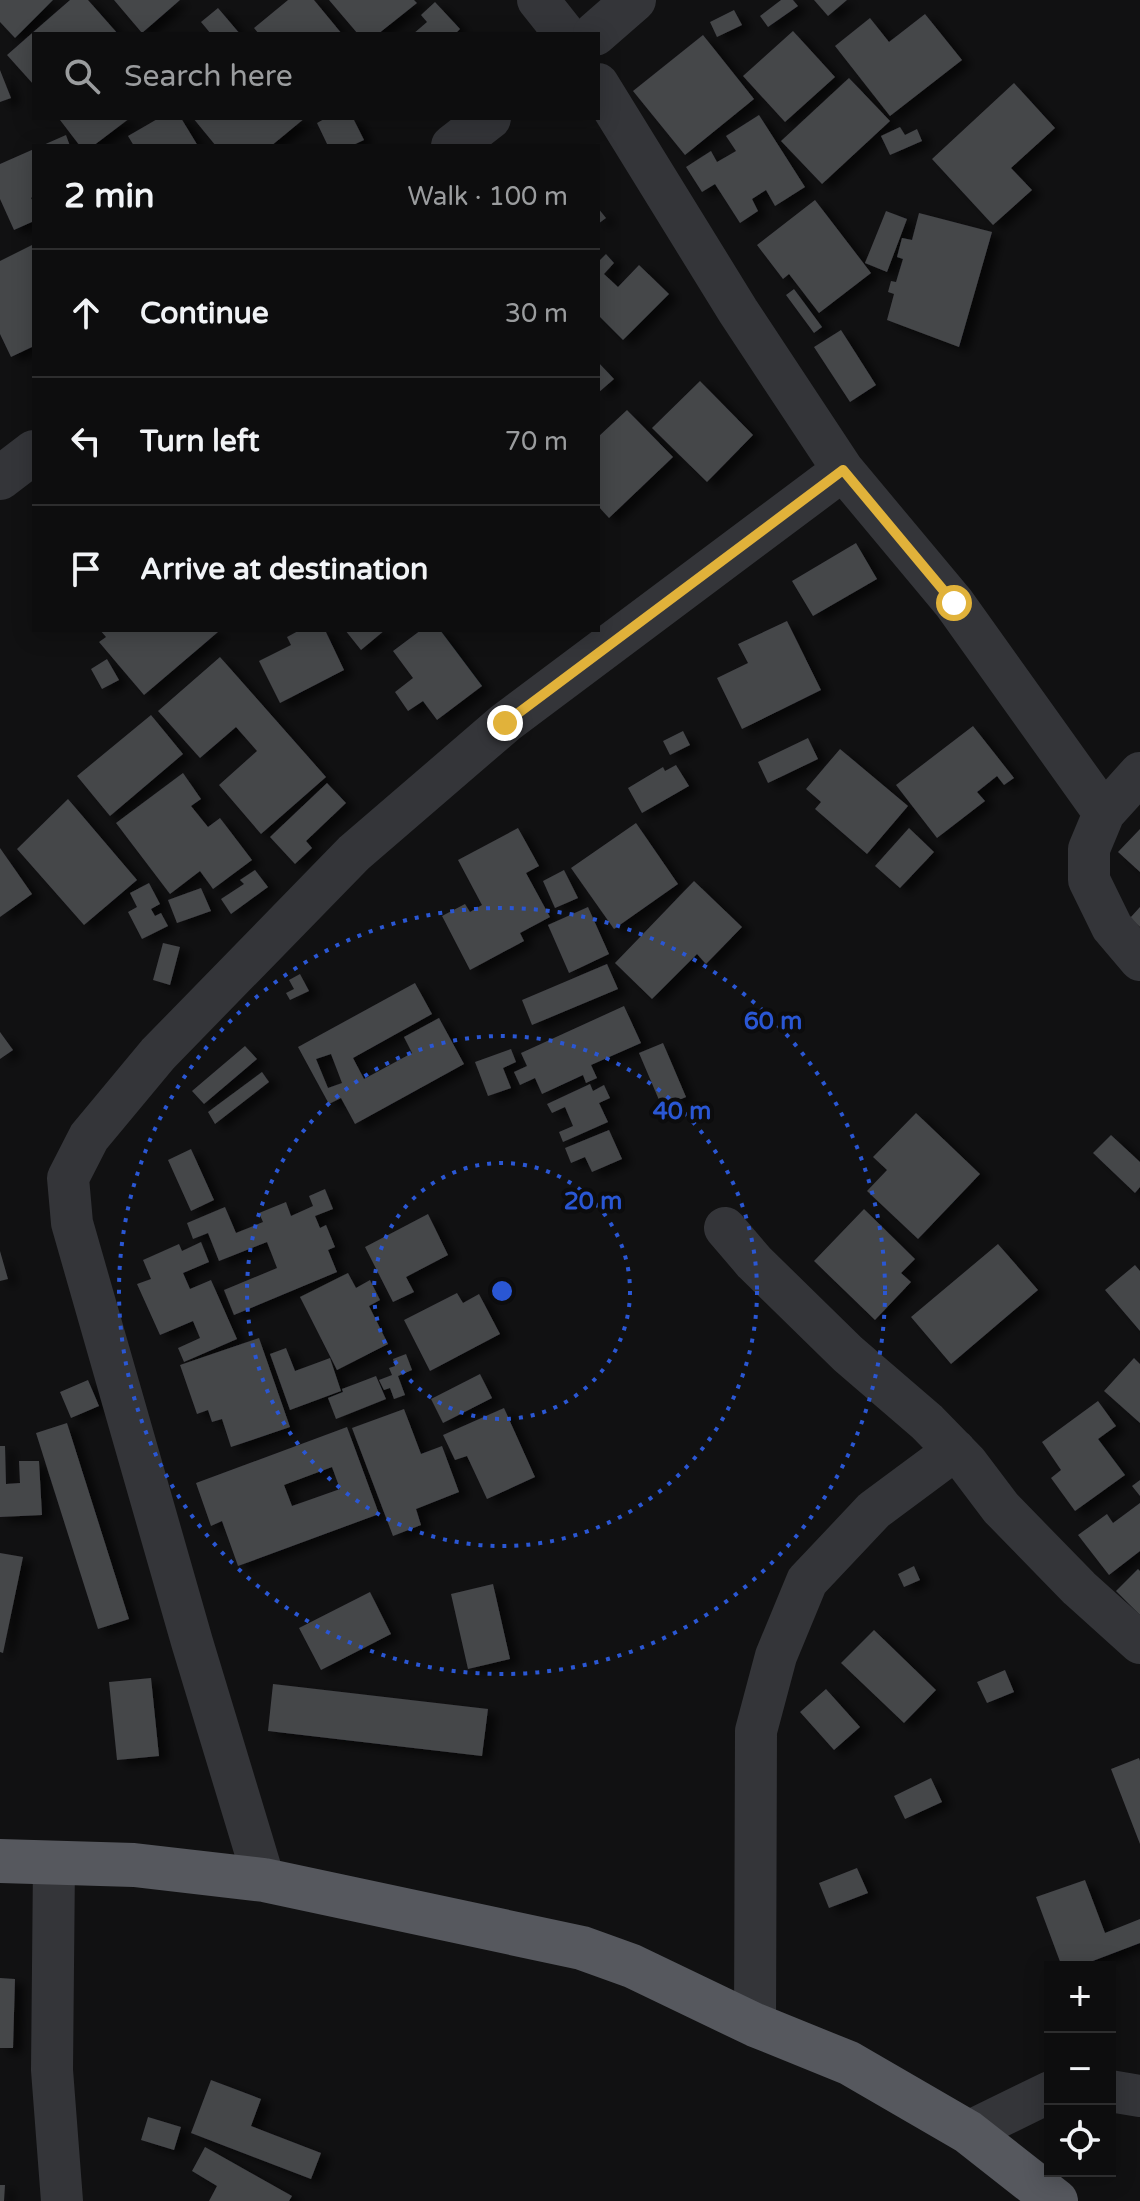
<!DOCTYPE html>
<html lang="en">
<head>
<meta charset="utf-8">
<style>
  body { margin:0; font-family:"Varela Round",sans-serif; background:#1b1b1c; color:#f1f3f6 }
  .controls { position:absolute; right:24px; bottom:24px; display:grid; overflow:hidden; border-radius:0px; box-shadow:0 4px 20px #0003 }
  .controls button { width:72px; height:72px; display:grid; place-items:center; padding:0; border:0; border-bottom:2px solid #2d2d2e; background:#0d0d0e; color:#f1f3f6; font:40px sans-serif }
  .stop { position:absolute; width:24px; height:24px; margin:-18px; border:6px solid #e1b23a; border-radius:50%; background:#fff }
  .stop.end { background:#e1b23a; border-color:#fff; box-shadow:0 2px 8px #0008 }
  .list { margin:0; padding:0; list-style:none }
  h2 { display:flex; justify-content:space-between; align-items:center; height:104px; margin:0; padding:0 32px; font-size:34px }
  h2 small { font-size:26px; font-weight:400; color:#9a9c9e }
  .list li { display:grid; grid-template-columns:52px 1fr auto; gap:24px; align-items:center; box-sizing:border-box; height:128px; padding:0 32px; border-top:2px solid #2d2d2e }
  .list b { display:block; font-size:30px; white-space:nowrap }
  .list em { font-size:26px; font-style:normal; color:#9a9c9e }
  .icon { flex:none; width:44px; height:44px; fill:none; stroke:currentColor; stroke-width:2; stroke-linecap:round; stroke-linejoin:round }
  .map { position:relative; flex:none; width:1140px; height:2201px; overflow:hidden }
  .search { position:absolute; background:#0d0d0e; box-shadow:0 4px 20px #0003; left:32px; top:32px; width:568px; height:88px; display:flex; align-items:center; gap:20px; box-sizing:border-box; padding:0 28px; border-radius:0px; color:#9a9c9e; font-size:30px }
  .panel { position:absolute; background:#0d0d0e; box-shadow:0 4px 20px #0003; left:32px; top:144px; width:568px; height:488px; border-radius:0px }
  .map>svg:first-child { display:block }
  .building { fill:#45464a; fill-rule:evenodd; filter:url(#shadow) }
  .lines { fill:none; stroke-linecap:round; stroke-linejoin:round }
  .minor { stroke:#343539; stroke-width:42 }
  .tertiary { stroke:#343539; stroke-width:44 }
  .trunk { stroke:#56585e; stroke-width:44 }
  .route { stroke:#e1b23a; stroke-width:10 }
  .ring { fill:none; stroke:#2a57d4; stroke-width:4; stroke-dasharray:4 8 }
  .centre { fill:#2a57d4; stroke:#0c0c0d; stroke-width:4 }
  .ring-label { font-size:24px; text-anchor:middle; font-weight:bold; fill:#2a57d4; stroke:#0c0c0d; stroke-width:8; stroke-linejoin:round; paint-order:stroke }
</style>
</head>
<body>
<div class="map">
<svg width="1140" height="2201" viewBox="0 0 1140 2201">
  <defs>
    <filter id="shadow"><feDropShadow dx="9" dy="5" stdDeviation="4" flood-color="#0009"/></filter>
  </defs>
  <rect width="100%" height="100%" fill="#111112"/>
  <path class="building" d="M 0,0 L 53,0 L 15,38 L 0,22 Z
    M 70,0 L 88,0 L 118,34 L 34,34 L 34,85 L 7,55 Z
    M 114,0 L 180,0 L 142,33 Z
    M 288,0 L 314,0 L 342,34 L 259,34 L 254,28 Z
    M 329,0 L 414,0 L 417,3 L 378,34 L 358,34 Z
    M 781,0 L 793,0 L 798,6 L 768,27 L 760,16 Z
    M 814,0 L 847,0 L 828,16 Z
    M 435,2 L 460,29 L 455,34 L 413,34 L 427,22 L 421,15 Z
    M 218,8 L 240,34 L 211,34 L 201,22 Z
    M 734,10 L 742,25 L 717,37 L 710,22 Z
    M 925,14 L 962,60 L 890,116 L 835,46 L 870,18 L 889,42 Z
    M 793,31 L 835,77 L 785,122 L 743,76 Z
    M 703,35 L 754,99 L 685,155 L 633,91 Z
    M 0,70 L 11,98 L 0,102 Z
    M 849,78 L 890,121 L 822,184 L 781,141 Z
    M 1014,83 L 1055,128 L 1011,168 L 1032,190 L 993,225 L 932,159 Z
    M 759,115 L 805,187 L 775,206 L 766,190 L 752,199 L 758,211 L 740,223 L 715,184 L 702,192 L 686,167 L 711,151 L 717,162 L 736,151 L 726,136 Z
    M 63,118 L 130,118 L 93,146 L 80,146 L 60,120 Z
    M 159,118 L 181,118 L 198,146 L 134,146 L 128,136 Z
    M 193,118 L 305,118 L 271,146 L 216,146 Z
    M 326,118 L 353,118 L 364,140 L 351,146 L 328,146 L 317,123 Z
    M 900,127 L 905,135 L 917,129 L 922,141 L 890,155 L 881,136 Z
    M 66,135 L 70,146 L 41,146 Z
    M 34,149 L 34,196 L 31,198 L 34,203 L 34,221 L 14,230 L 0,199 L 0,164 Z
    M 815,200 L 871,273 L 819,313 L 789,274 L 783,279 L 757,245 Z
    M 598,208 L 606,218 L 598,224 Z
    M 886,211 L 907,219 L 887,272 L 865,263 Z
    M 919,213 L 992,232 L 959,347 L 887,320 L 894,294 L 888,292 L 891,281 L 896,282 L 903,259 L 897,257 L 902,238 L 912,240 Z
    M 34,244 L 34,346 L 11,357 L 0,334 L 0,261 Z
    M 606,254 L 614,263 L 604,274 L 618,287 L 639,265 L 669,294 L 623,340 L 598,315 L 598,262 Z
    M 794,289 L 822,327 L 814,333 L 786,295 Z
    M 841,330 L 876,385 L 850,402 L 814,347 Z
    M 598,362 L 614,379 L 598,393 Z
    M 700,381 L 753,435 L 707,482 L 652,428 Z
    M 627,410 L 673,457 L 609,518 L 598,506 L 598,437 Z
    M 856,543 L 877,579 L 813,616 L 792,581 Z
    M 787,621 L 821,690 L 742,729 L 717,678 L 748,663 L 738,644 Z
    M 100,630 L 215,630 L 218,632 L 144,695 L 99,642 L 106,637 Z
    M 300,630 L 325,630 L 344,670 L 280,703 L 259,661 L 291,645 L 287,637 Z
    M 345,630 L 385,630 L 361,650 Z
    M 421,630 L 440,630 L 482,686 L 437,720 L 423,701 L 408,711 L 395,692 L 413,678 L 393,651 Z
    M 220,657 L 326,777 L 261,834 L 219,785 L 257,751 L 236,727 L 200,758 L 158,711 Z
    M 107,659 L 119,680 L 102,689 L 91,669 Z
    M 151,715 L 183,754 L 110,816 L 77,776 Z
    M 973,726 L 1014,778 L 1004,785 L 997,776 L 977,792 L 985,801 L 937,838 L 896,785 Z
    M 683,731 L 690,745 L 670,755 L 663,741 Z
    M 808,738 L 818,759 L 768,783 L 758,762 Z
    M 840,749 L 908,806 L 867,854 L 815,809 L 821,802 L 806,789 Z
    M 676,765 L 689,786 L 642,813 L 628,788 L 663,767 L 665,771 Z
    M 183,773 L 201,799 L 191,806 L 208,827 L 220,818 L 252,860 L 213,889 L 200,871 L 170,894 L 116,823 Z
    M 327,783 L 346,803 L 306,841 L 312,848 L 295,864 L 270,837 Z
    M 68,799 L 137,880 L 84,925 L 17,849 Z
    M 636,823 L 678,884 L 614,929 L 571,868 Z
    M 518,828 L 539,866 L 526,873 L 550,917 L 520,933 L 524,941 L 470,970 L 442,916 L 465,904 L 470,912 L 482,905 L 458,860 Z
    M 909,828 L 934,852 L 900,888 L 875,866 Z
    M 1140,829 L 1140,872 L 1118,852 Z
    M 0,848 L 32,894 L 0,917 Z
    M 255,870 L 268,887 L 231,914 L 221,899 L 244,884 L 240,880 Z
    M 564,870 L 578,898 L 555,908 L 543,881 Z
    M 694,881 L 742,927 L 706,964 L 697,954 L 652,999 L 615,963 Z
    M 149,883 L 160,904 L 151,909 L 155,916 L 161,913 L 168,926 L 142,939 L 128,912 L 137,907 L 130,893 Z
    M 201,888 L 211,911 L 177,923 L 168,900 Z
    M 588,907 L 609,954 L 569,973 L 548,925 Z
    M 1140,907 L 1140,927 L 1130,918 Z
    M 163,943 L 180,947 L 170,985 L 153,980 Z
    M 607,964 L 618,989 L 532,1025 L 522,1000 Z
    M 300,974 L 309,991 L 290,1000 L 286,993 L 294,989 L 289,980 Z
    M 415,983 L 432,1014 L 353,1058 L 364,1079 L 412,1053 L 404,1037 L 439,1018 L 464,1064 L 355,1124 L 341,1098 L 329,1104 L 298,1047 ZM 331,1054 L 342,1083 L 328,1088 L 316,1059 Z
    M 624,1006 L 641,1043 L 591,1065 L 597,1078 L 586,1083 L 583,1075 L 542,1094 L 535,1078 L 520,1085 L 514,1072 L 527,1066 L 521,1053 Z
    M 0,1032 L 13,1050 L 0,1059 Z
    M 663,1043 L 686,1097 L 662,1107 L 639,1053 Z
    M 245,1046 L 257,1059 L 204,1104 L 192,1091 Z
    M 511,1049 L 516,1062 L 503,1068 L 511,1088 L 488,1096 L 475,1062 Z
    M 262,1072 L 269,1082 L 215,1124 L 208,1112 Z
    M 590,1084 L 593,1091 L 604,1085 L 610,1098 L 599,1103 L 608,1122 L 563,1142 L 559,1132 L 573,1126 L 565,1107 L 552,1113 L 547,1104 Z
    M 916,1113 L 980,1174 L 918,1239 L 867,1191 L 887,1170 L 873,1157 Z
    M 609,1130 L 622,1159 L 592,1172 L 585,1157 L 571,1163 L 565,1148 Z
    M 1111,1135 L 1140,1162 L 1140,1187 L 1135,1193 L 1093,1153 Z
    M 191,1149 L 214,1200 L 191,1211 L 168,1160 Z
    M 325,1189 L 333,1209 L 315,1216 L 320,1228 L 326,1225 L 335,1247 L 328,1250 L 337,1272 L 234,1315 L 224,1290 L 277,1268 L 267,1242 L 219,1261 L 208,1233 L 193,1239 L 187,1223 L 225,1207 L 236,1233 L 263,1222 L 259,1213 L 286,1202 L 291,1216 L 313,1206 L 309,1196 Z
    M 864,1209 L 915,1259 L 901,1273 L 911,1282 L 875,1320 L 814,1261 Z
    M 428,1214 L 448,1255 L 406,1277 L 414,1292 L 393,1302 L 365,1247 Z
    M 201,1242 L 209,1262 L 183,1273 L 190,1289 L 211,1280 L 237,1339 L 184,1362 L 178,1348 L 200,1338 L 193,1321 L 160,1335 L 137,1284 L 151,1279 L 143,1260 L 179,1244 L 182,1251 Z
    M 998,1244 L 1038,1290 L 951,1364 L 911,1317 Z
    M 0,1251 L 8,1279 L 0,1281 Z
    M 1135,1265 L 1140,1271 L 1140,1331 L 1105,1290 Z
    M 348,1273 L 356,1288 L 370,1280 L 380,1300 L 369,1306 L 388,1344 L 337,1370 L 300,1297 Z
    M 457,1293 L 463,1303 L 479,1294 L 500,1334 L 430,1371 L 404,1320 Z
    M 259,1338 L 290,1427 L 231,1447 L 222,1419 L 212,1422 L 208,1410 L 197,1414 L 180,1365 Z
    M 286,1348 L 295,1371 L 330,1358 L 341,1391 L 290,1410 L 270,1354 Z
    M 406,1354 L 412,1370 L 398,1376 L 405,1395 L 394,1399 L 390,1388 L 384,1390 L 379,1380 L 392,1375 L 389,1368 L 395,1366 L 393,1359 Z
    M 1134,1358 L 1140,1364 L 1140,1423 L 1104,1391 Z
    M 480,1374 L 492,1398 L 443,1423 L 431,1399 Z
    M 376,1376 L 386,1399 L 336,1419 L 328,1398 L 343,1392 L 342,1389 Z
    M 88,1380 L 99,1406 L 71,1418 L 60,1392 Z
    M 1098,1401 L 1116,1426 L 1098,1439 L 1125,1475 L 1075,1511 L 1051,1478 L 1061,1470 L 1042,1442 Z
    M 504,1408 L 535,1477 L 487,1499 L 467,1456 L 455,1460 L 443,1435 Z
    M 404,1409 L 421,1454 L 442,1446 L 459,1492 L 416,1509 L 421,1525 L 393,1536 L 352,1428 Z
    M 67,1423 L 129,1619 L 98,1629 L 36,1433 Z
    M 347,1427 L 379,1514 L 238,1566 L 222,1521 L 211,1526 L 196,1483 ZM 332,1467 L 340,1489 L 292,1506 L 284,1485 Z
    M 0,1446 L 5,1446 L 6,1484 L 20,1483 L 19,1461 L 39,1461 L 42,1515 L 0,1517 Z
    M 1140,1480 L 1140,1496 L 1132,1486 Z
    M 1140,1503 L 1140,1551 L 1109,1575 L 1078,1535 L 1107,1514 L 1113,1523 Z
    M 0,1553 L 23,1557 L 3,1653 L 0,1652 Z
    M 914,1566 L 920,1580 L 904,1587 L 898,1574 Z
    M 1138,1569 L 1140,1571 L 1140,1615 L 1116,1591 Z
    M 493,1584 L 510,1659 L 468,1669 L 451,1594 Z
    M 370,1592 L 391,1634 L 321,1670 L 299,1628 Z
    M 874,1630 L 936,1690 L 904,1723 L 841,1663 Z
    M 1005,1670 L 1014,1692 L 987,1703 L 977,1682 Z
    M 151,1678 L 159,1756 L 117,1760 L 109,1682 Z
    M 273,1684 L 488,1709 L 482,1756 L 268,1731 Z
    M 826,1689 L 860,1727 L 834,1750 L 800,1712 Z
    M 1139,1758 L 1140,1761 L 1140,1844 L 1111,1769 Z
    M 931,1778 L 942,1802 L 905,1819 L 894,1796 Z
    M 857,1868 L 868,1893 L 829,1908 L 819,1883 Z
    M 1085,1880 L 1105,1933 L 1140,1919 L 1140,1943 L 1077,1967 L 1062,1967 L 1036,1897 Z
    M 0,1978 L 15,1979 L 13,2048 L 0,2048 Z
    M 211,2080 L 261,2099 L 251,2126 L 321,2153 L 311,2179 L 191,2133 Z
    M 148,2117 L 181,2127 L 174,2150 L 141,2140 Z
    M 205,2147 L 292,2196 L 289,2201 L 209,2201 L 217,2186 L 192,2171 Z
    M 0,2185 L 5,2185 L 4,2201 L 0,2201 Z"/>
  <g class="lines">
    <path class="minor" d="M 538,0 L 565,34
      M 598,84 L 738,311 L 843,470 L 954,603 L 1104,813
      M 1140,773 L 1104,813 L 1089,849 L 1089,880 L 1112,927 L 1140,960
      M 725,1228 L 754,1262 L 848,1354 L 927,1422 L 967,1463 L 1001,1508 L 1079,1588 L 1140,1643
      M 54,1863 L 52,2070 L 62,2201
      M 264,1880 L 192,1642 L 72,1223 L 68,1178 L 89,1137 L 158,1054 L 354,853 L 505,723 L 843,470
      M 755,2025 L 756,1731 L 776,1656 L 807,1581 L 874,1510 L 955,1450
      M 1110,2091 L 1140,2096
      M 968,2132 L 1050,2092"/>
    <path class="tertiary" d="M 595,34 L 634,0
      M 453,146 L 489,118
      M 0,478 L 34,452"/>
    <path class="trunk" d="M 0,1861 L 134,1865 L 264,1880 L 582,1948 L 632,1966 L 755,2025 L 849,2063 L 968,2132 L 1056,2201"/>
  </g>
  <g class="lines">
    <path class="route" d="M 505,723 L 843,470 L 954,603"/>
  </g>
  <g class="ring">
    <circle cx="502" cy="1291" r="128"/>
    <circle cx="502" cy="1291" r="255"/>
    <circle cx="502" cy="1291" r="383"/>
  </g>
  <circle cx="502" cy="1291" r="12" class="centre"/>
  <g class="ring-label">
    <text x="773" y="1029">60 m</text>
    <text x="682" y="1119">40 m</text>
    <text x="593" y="1209">20 m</text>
  </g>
</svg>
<div class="controls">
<button>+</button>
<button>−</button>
<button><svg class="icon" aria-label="locate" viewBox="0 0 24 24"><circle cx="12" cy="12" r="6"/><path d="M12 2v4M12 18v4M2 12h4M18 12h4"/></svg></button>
</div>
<div class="stop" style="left:954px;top:603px"></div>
<div class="stop end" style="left:505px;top:723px"></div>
<div class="search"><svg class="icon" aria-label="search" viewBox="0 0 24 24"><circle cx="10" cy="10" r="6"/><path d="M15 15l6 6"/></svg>Search here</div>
<section class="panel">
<h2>2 min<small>Walk · 100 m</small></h2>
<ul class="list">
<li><svg class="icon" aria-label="ahead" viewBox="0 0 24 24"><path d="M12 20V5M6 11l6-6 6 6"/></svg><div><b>Continue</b></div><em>30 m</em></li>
<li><svg class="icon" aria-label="left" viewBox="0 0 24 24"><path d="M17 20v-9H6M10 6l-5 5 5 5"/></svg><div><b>Turn left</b></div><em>70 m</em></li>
<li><svg class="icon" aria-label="arrive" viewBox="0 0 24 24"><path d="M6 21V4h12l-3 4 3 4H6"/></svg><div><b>Arrive at destination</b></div></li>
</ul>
</section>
</div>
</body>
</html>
